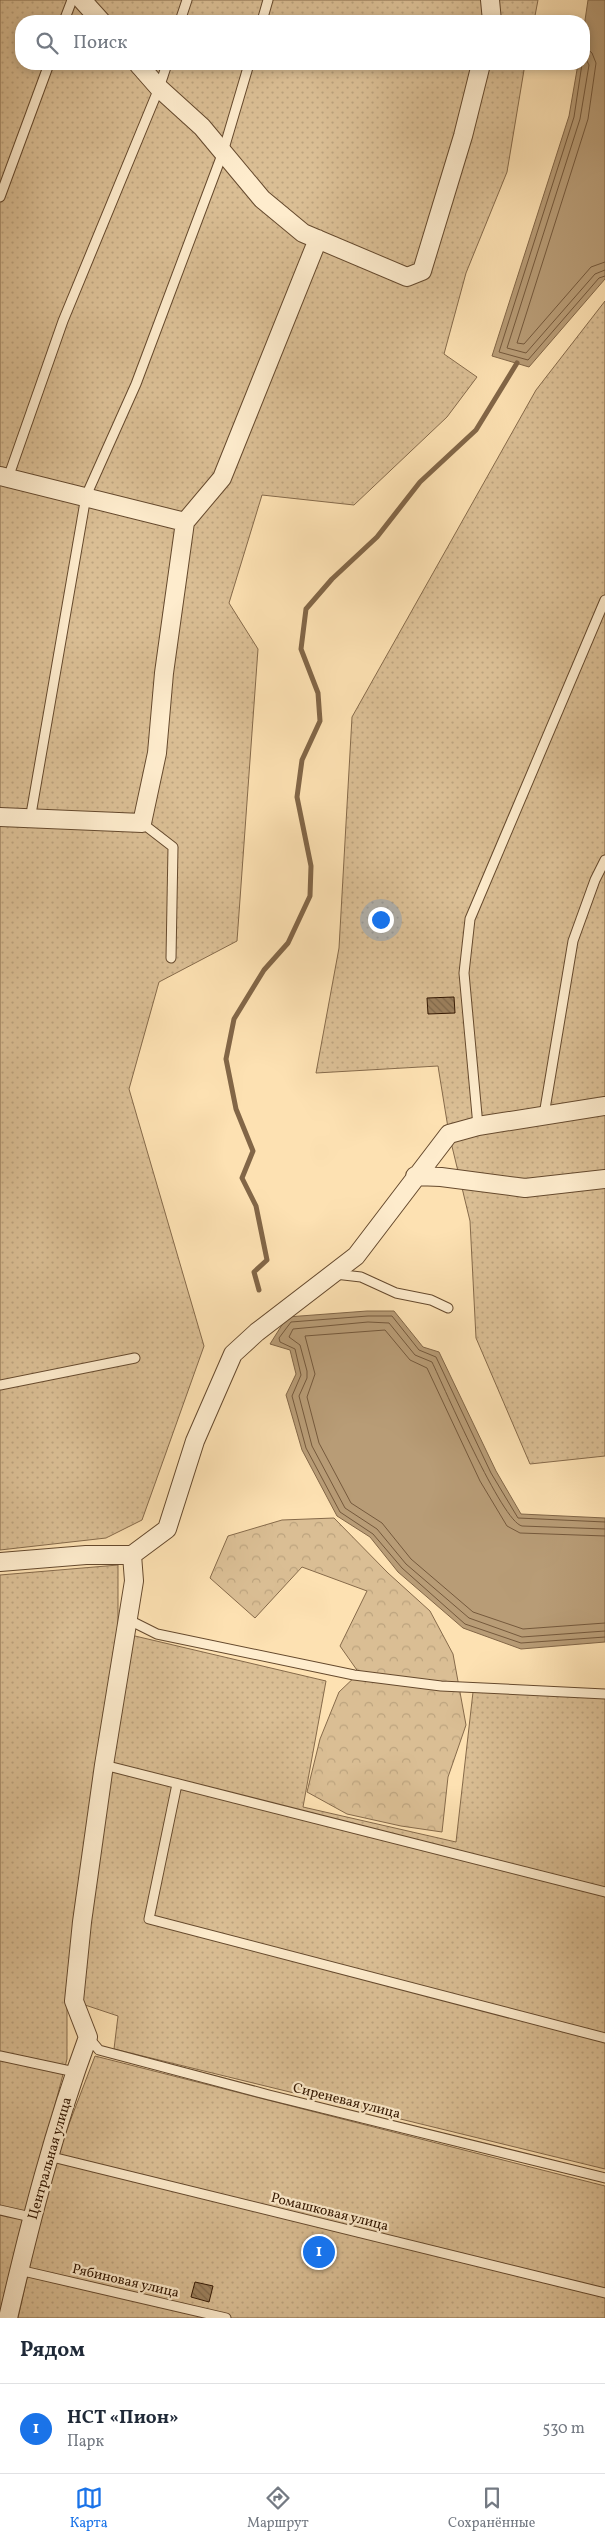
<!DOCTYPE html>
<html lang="ru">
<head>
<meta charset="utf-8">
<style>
  body { margin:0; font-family:Vollkorn,serif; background:#f6f6f7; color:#1f2937 }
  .you { position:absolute; left:380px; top:919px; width:18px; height:18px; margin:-12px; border:4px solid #fff; border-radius:50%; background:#1a73e8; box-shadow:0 0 0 8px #1a73e833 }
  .badge { display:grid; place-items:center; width:32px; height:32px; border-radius:50%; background:#1a73e8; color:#fff; font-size:16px; font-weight:700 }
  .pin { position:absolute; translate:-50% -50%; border:2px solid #fff; box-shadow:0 1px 5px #0006 }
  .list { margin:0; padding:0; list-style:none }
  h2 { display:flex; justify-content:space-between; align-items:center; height:65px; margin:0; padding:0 20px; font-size:21px }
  h2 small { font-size:16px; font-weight:400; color:#747a83 }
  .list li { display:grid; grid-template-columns:32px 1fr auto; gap:15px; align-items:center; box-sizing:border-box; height:90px; padding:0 20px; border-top:1px solid #e0e1e3 }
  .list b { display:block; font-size:19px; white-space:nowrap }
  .list p { margin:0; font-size:16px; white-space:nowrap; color:#747a83 }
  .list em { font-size:16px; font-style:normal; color:#747a83 }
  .icon { flex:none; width:28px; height:28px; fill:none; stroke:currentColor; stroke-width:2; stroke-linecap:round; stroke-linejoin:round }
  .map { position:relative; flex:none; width:605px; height:2318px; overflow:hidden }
  .search { position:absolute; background:#fff; box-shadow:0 2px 8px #0003; left:15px; right:15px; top:15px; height:55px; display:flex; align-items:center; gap:12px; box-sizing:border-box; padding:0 18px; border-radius:20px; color:#747a83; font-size:19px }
  .sheet { height:155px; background:#fff }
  nav { display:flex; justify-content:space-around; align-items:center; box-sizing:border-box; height:70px; border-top:1px solid #e0e1e3; background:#fff; font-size:14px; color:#747a83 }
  nav a { display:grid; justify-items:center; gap:2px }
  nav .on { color:#1a73e8 }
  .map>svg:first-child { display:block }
  .grass { fill:url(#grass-dots); stroke:#866a4a }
  .forest { fill:url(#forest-crowns); stroke:#866a4a }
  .water { fill:#b89c76; stroke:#826647 }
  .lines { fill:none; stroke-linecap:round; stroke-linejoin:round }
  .shore { stroke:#75593c; stroke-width:1 }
  .stream { stroke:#826647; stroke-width:5 }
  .building { fill:url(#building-back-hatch); stroke:#321601 }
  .service-casing { stroke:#65492d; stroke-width:11 }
  .minor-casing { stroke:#65492d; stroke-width:20 }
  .service { stroke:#feeccd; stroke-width:9 }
  .minor { stroke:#feeccd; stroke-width:18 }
  .labels { text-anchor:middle; stroke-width:4.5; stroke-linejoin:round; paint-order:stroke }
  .street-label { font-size:14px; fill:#321601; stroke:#feeccd }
</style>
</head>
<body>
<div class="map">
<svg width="605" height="2318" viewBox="0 0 605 2318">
  <defs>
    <pattern id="grass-dots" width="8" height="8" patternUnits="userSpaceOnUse" patternTransform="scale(1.25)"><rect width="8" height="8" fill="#dabe94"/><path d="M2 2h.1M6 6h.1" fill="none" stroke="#bca37e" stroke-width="1.8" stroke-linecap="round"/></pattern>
    <pattern id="forest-crowns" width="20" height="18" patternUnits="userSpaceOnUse" patternTransform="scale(1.25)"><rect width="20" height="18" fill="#dabe94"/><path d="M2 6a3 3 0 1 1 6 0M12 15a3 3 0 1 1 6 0" fill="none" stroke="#bca37e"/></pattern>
    <pattern id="building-back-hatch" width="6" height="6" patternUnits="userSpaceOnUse" patternTransform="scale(1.25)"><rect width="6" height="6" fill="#9c805d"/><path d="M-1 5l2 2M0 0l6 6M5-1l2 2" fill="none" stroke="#80684a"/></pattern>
  </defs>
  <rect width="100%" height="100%" fill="#fde1b2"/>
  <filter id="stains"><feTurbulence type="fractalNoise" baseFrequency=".004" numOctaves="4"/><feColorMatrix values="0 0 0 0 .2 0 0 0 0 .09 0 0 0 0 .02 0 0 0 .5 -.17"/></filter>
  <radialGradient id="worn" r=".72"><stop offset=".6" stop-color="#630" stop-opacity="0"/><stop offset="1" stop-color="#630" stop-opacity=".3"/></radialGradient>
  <path class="grass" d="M 0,0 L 538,0 L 534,21 L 21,21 L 21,64 L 525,64 L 507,172 L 466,273 L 444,354 L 477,377 L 447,417 L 354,505 L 262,495 L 229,603 L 258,649 L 237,941 L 159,982 L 129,1089 L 204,1346 L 142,1520 L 106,1538 L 0,1550 Z
    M 605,301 L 605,1456 L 530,1464 L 476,1338 L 470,1221 L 449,1134 L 438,1066 L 316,1073 L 339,948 L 352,717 L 536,390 Z
    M 118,1565 L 118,1632 L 326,1681 L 303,1807 L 456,1842 L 473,1692 L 605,1696 L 605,2169 L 114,2049 L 118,2016 L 67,1999 L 67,2059 L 0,2316 L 0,1575 Z
    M 95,2056 L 605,2186 L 605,2318 L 18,2318 L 51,2171 Z"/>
  <path class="forest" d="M 334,1518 L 388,1573 L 430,1611 L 453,1654 L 466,1725 L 448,1777 L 442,1832 L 401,1826 L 347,1814 L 307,1792 L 320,1739 L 339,1692 L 359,1673 L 340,1646 L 367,1591 L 302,1567 L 255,1618 L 210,1578 L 228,1536 L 282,1520 Z"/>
  <path class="water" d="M 588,0 L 605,0 L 605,279 L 529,367 L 492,356 L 569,116 L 578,64 L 584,64 L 584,27 Z
    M 367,1311 L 394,1311 L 423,1347 L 439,1352 L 496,1471 L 521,1514 L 605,1518 L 605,1642 L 521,1649 L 463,1628 L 398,1572 L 370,1537 L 337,1516 L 302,1450 L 286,1395 L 296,1374 L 290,1350 L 270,1344 L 287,1317 Z"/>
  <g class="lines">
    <path class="shore" d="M 584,46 L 592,53 L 596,63 L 588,119 L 517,343 L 524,344 L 591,267 L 605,262
      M 584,55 L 589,65 L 580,119 L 507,348 L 526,353 L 595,274 L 605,270
      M 582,64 L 574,117 L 499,352 L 528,360 L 599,278 L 605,276
      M 605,1522 L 518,1518 L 491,1473 L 436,1357 L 419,1350 L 392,1316 L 368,1316 L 291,1322 L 279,1338 L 280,1342 L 295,1349 L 301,1375 L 292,1396 L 306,1448 L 340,1512 L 373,1534 L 402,1568 L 465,1624 L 521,1643 L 605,1637
      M 605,1529 L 522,1526 C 502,1522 444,1387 432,1362 L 415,1355 L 389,1323 L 368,1322 L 293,1329 L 289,1337 L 300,1345 L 307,1371 L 307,1378 L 299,1396 L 312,1446 L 345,1508 L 377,1529 L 406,1564 L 469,1618 L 522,1637 L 605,1631
      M 605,1536 L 520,1533 L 507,1526 L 480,1481 L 427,1368 L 410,1360 L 385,1330 L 305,1336 L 315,1374 L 307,1397 L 319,1443 L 351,1503 L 382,1523 L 411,1559 L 473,1612 L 523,1629 L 605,1623"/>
    <path class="stream" d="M 259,1290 L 254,1272 L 267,1260 L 256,1206 L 242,1178 L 253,1151 L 236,1109 L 226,1059 L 234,1019 L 264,970 L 288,943 L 310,896 L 311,866 L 297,797 L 302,760 L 320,721 L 318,693 L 301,649 L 306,609 L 332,579 L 377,537 L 420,482 L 476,430 L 517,363"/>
  </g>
  <path class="building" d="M 454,997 L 455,1013 L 428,1014 L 427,998 Z
    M 195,2282 L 213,2286 L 209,2302 L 191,2297 Z"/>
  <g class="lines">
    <defs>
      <path id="service" d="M 64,21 L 72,0
        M 180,21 L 187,0
        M 262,21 L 268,0
        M 0,197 L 49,64
        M 8,478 L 63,321 L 159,88 L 167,64
        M 30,820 L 86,496 L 136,384 L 223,152 L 249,64
        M 142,823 L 173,847 L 171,958
        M 544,1115 L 573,941 L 595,880 L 605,860
        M 478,1126 L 464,973 L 470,919 L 605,600
        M 335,1274 L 361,1277 L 396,1293 L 431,1300 L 448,1308
        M 0,1385 L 135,1358
        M 127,1619 L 157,1634 L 354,1675 L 441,1686 L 605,1694
        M 104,1765 L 605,1892
        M 177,1784 L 149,1919 L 605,2038
        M 88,2037 L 99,2050 L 269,2095 L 605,2178
        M 0,2056 L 75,2072
        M 48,2156 L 605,2293
        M 0,2210 L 31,2217
        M 19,2270 L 226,2318"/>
      <path id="minor" d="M 82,0 L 101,21
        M 490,0 L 492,21
        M 138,64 L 159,88 L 202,127 L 262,199 L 303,233 L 407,277 L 422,271 L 463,136 L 481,64
        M 0,476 L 185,522
        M 0,817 L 142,823 L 157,753 L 164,673 L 185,522 L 222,478 L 318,239
        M 415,1176 L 441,1177 L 525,1188 L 605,1179
        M 132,1555 L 167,1529 L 195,1441 L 233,1354 L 257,1332 L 356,1256 L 449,1134 L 478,1126 L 605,1106
        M 0,1562 L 86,1555 L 132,1555 L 134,1581 L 104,1765 L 82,1922 L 74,2001 L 88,2037 C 54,2129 30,2223 8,2318"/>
    </defs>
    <use href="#service" class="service-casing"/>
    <use href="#minor" class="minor-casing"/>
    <use href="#service" class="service"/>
    <use href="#minor" class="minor"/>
  </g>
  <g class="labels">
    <g class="street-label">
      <text transform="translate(347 2100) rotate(14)" y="5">Сиреневая улица</text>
      <text transform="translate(49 2158) rotate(-74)" y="5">Центральная улица</text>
      <text transform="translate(330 2211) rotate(14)" y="5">Ромашковая улица</text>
      <text transform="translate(126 2280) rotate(13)" y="5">Рябиновая улица</text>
    </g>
  </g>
  <rect width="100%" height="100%" filter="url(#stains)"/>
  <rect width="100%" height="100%" fill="url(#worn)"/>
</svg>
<div class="you"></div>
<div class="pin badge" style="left:319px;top:2252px">1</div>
<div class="search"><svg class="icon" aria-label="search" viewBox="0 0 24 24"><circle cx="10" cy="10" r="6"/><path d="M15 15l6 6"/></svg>Поиск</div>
</div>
<section class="sheet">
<h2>Рядом<small></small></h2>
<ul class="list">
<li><span class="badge">1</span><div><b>НСТ «Пион»</b><p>Парк</p></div><em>530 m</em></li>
</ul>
</section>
<nav>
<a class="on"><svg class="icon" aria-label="map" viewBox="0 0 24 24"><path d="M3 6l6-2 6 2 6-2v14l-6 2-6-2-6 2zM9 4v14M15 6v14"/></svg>Карта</a>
<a><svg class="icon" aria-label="directions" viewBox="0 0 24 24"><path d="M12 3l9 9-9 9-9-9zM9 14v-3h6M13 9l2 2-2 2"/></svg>Маршрут</a>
<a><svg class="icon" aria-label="saved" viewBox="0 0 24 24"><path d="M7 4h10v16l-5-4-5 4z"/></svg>Сохранённые</a>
</nav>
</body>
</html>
